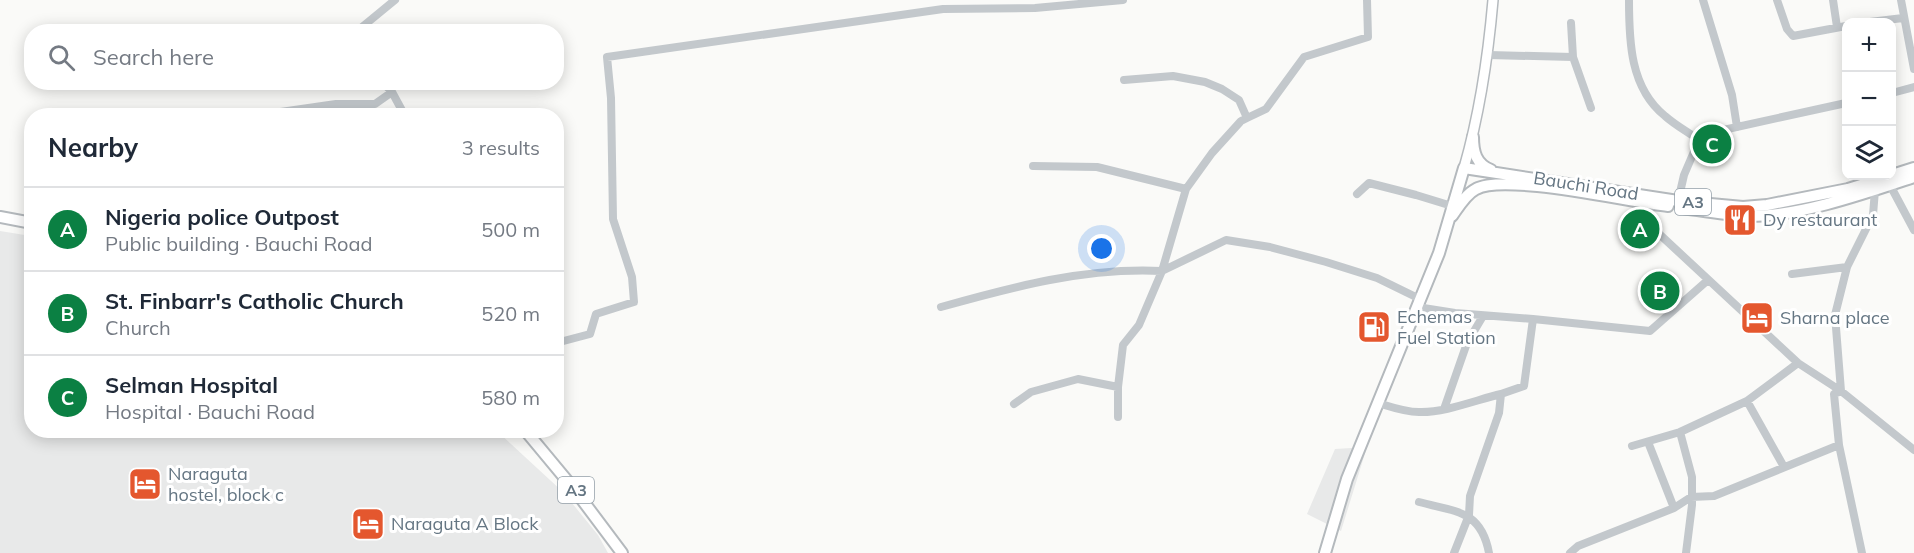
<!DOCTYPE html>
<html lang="en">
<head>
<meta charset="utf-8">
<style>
  body { margin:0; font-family:Mulish,sans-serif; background:#f6f6f7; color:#1f2937 }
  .controls { position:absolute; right:18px; top:18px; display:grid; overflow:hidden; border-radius:12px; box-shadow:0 3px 15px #0003 }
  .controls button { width:54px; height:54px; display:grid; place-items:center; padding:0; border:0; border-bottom:2px solid #e0e1e3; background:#fff; color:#1f2937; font:30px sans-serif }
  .you { position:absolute; left:1102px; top:249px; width:21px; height:21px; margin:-15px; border:4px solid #fff; border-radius:50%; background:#1a73e8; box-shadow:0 0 0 9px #1a73e833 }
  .badge { display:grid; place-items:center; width:39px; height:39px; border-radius:50%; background:#0b8043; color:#fff; font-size:20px; font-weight:700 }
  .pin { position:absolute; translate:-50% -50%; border:3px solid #fff; box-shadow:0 2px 6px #0006 }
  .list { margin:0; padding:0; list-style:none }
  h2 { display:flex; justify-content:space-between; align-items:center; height:78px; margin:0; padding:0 24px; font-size:26px }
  h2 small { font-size:20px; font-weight:400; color:#747a83 }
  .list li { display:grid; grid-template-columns:39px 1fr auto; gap:18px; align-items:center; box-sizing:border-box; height:84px; padding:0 24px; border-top:2px solid #e0e1e3 }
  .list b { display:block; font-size:22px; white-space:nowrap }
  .list p { margin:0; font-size:20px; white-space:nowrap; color:#747a83 }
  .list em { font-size:20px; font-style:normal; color:#747a83 }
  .icon { flex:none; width:33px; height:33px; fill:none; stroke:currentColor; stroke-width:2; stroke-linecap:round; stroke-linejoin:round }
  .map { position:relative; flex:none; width:1914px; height:553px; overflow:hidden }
  .search { position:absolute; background:#fff; box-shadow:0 3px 15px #0003; left:24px; top:24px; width:540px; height:66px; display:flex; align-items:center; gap:15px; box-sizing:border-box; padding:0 21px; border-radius:24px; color:#747a83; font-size:22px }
  .panel { position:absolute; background:#fff; box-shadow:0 3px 15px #0003; left:24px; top:108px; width:540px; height:330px; border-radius:24px }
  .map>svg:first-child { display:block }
  .built { fill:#e8e9e9 }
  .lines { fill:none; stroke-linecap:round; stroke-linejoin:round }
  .major-casing { stroke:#b5babe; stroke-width:12 }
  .highway-casing { stroke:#b4b9bd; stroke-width:14 }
  .minor { stroke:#c3c8cc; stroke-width:8 }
  .major { stroke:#fff; stroke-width:9 }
  .highway { stroke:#fff; stroke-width:10 }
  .labels { text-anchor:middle; stroke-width:6; stroke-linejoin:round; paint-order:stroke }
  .shield { fill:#fff; stroke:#939fa8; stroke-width:1.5 }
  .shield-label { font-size:16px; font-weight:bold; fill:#657683 }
  .street-label { font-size:18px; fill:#657683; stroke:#fff }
  .poi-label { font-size:18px; fill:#657683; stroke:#fff; text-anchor:start }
</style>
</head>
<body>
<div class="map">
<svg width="1914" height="553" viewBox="0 0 1914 553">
  <rect width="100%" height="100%" fill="#fafaf8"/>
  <path class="built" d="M 0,231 L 31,236 L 32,430 L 497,431 L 563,492 L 598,535 L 608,553 L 0,553 Z
    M 1367,447 L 1341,531 L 1307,514 L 1335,449 Z"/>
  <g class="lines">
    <defs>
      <path id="major" d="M 1464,168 C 1480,112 1488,58 1493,0"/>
      <path id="highway" d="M 1473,137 C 1473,152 1476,164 1491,170
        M 1892,175 L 1914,168
        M 1683,208 C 1704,211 1726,215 1747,216 C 1798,217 1866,193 1914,177
        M 1452,216 C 1459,206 1466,194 1476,189 C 1505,173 1629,202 1668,206
        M 0,217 L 32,223
        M 525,430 L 574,489 L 622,553
        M 1325,553 L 1347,479 L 1439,253 L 1464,168 L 1678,201 L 1743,207 L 1767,205 L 1848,189 L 1890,176"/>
    </defs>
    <use href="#major" class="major-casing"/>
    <use href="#highway" class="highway-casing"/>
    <path class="minor" d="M 1629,0 C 1629,41 1630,88 1665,116 C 1675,125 1688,132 1699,140 L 1684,175 L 1678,201
      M 1703,0 L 1732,95 L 1737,127
      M 1777,0 L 1787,29 L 1793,36 L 1846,26
      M 1833,0 L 1837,27
      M 1901,0 L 1914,69
      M 1870,22 L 1903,18
      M 1571,23 L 1573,57
      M 356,32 L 395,0
      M 1489,55 L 1573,57 L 1591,108
      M 1124,80 L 1173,76 L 1205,82 L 1222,89 L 1239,100 L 1247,118 L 1241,121 L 1212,153 L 1186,189
      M 382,82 L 392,92 L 405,116
      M 1892,93 L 1914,87
      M 253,116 L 336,104 L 375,104 L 392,92
      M 1247,118 L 1266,109 L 1304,57 L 1368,37 L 1367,0
      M 1699,140 L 1705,134 L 1846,103
      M 1033,166 L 1097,167 L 1186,189 L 1162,271 L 1226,240 L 1270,247 L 1326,262 L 1377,278 L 1420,299
      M 1890,185 L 1914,230
      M 1357,194 L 1369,183 L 1416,195 L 1452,206
      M 1651,204 L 1649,215 L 1656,231 L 1798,363 L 1841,391 L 1835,315 L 1847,267 L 1873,215 L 1875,190
      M 1792,274 L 1847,267
      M 941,307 C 1012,287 1086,267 1162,271 L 1139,325 L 1123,345 L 1118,387 L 1118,417
      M 1417,307 L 1455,313 L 1533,319
      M 556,343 L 590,334 L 596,314 L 634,302 L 632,277 L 613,219 L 611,98 L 607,57 L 943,9 L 1035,8 L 1123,0
      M 1747,401 L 1784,467
      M 1378,403 C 1391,407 1405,412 1419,412 C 1444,413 1476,400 1501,394
      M 1014,404 L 1031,392 L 1078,379 L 1118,387
      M 1444,409 L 1467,343 L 1483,316
      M 1648,442 L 1674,508
      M 1632,446 L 1680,432
      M 1419,502 C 1456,512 1481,510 1489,553
      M 1454,553 L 1469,515 L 1470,496 L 1499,413 L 1501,394 L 1524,386 L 1533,319 L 1650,331 L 1708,280
      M 1570,553 L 1578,546 L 1674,508 L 1691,497 L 1714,496 L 1839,445
      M 1686,553 L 1692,505 L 1692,477 L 1680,432 L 1747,401 L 1798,363
      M 1862,553 L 1839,445 L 1834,394 L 1841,391 L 1914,450"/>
    <use href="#major" class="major"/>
    <use href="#highway" class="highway"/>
  </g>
  <defs>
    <symbol id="restaurant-square" viewBox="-11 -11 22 22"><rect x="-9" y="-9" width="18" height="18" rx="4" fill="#e4572e" stroke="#fff"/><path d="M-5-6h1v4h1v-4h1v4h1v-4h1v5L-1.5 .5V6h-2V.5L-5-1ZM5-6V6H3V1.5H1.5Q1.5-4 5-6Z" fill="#fff"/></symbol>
    <symbol id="hotel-square" viewBox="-11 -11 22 22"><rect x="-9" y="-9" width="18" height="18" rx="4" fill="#e4572e" stroke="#fff"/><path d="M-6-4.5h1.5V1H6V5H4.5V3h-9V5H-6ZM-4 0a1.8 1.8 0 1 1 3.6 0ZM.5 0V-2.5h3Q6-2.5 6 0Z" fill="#fff"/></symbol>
    <symbol id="fuel-square" viewBox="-11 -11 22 22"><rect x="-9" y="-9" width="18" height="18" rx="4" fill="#e4572e" stroke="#fff"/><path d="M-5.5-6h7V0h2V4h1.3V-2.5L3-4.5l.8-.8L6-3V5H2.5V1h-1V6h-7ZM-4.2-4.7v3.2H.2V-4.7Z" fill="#fff"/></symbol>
  </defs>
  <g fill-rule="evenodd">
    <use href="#restaurant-square" x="1721" y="201" width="38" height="38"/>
    <use href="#hotel-square" x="1738" y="299" width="38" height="38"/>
    <use href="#fuel-square" x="1355" y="308" width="38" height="38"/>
    <use href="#hotel-square" x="126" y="465" width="38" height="38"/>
    <use href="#hotel-square" x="349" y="505" width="38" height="38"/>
  </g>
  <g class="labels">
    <g class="shield">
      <rect x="1675" y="189" width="36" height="26" rx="4.5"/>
      <rect x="558" y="477" width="36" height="26" rx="4.5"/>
    </g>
    <g class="shield-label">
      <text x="1693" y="208">A3</text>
      <text x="576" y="496">A3</text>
    </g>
    <g class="street-label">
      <text transform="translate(1586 186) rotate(9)" y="6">Bauchi Road</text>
    </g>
    <g class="poi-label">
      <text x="1763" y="226">Dy restaurant</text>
      <text x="1397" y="323">Echemas<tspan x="1397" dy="21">Fuel Station</tspan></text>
      <text x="1780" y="324">Sharna place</text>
      <text x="168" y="480">Naraguta<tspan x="168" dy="21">hostel, block c</tspan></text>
      <text x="391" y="530">Naraguta A Block</text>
    </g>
  </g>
</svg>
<div class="controls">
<button>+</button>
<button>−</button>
<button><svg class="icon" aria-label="layers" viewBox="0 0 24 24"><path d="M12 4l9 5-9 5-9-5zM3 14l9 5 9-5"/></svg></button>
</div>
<div class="you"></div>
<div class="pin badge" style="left:1640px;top:229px">A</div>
<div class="pin badge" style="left:1660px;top:291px">B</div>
<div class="pin badge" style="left:1712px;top:144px">C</div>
<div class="search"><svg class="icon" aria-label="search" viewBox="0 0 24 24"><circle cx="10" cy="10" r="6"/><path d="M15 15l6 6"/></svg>Search here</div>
<section class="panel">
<h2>Nearby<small>3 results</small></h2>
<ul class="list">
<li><span class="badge">A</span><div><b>Nigeria police Outpost</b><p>Public building · Bauchi Road</p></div><em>500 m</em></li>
<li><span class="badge">B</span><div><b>St. Finbarr's Catholic Church</b><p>Church</p></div><em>520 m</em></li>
<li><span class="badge">C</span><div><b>Selman Hospital</b><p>Hospital · Bauchi Road</p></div><em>580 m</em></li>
</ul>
</section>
</div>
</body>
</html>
